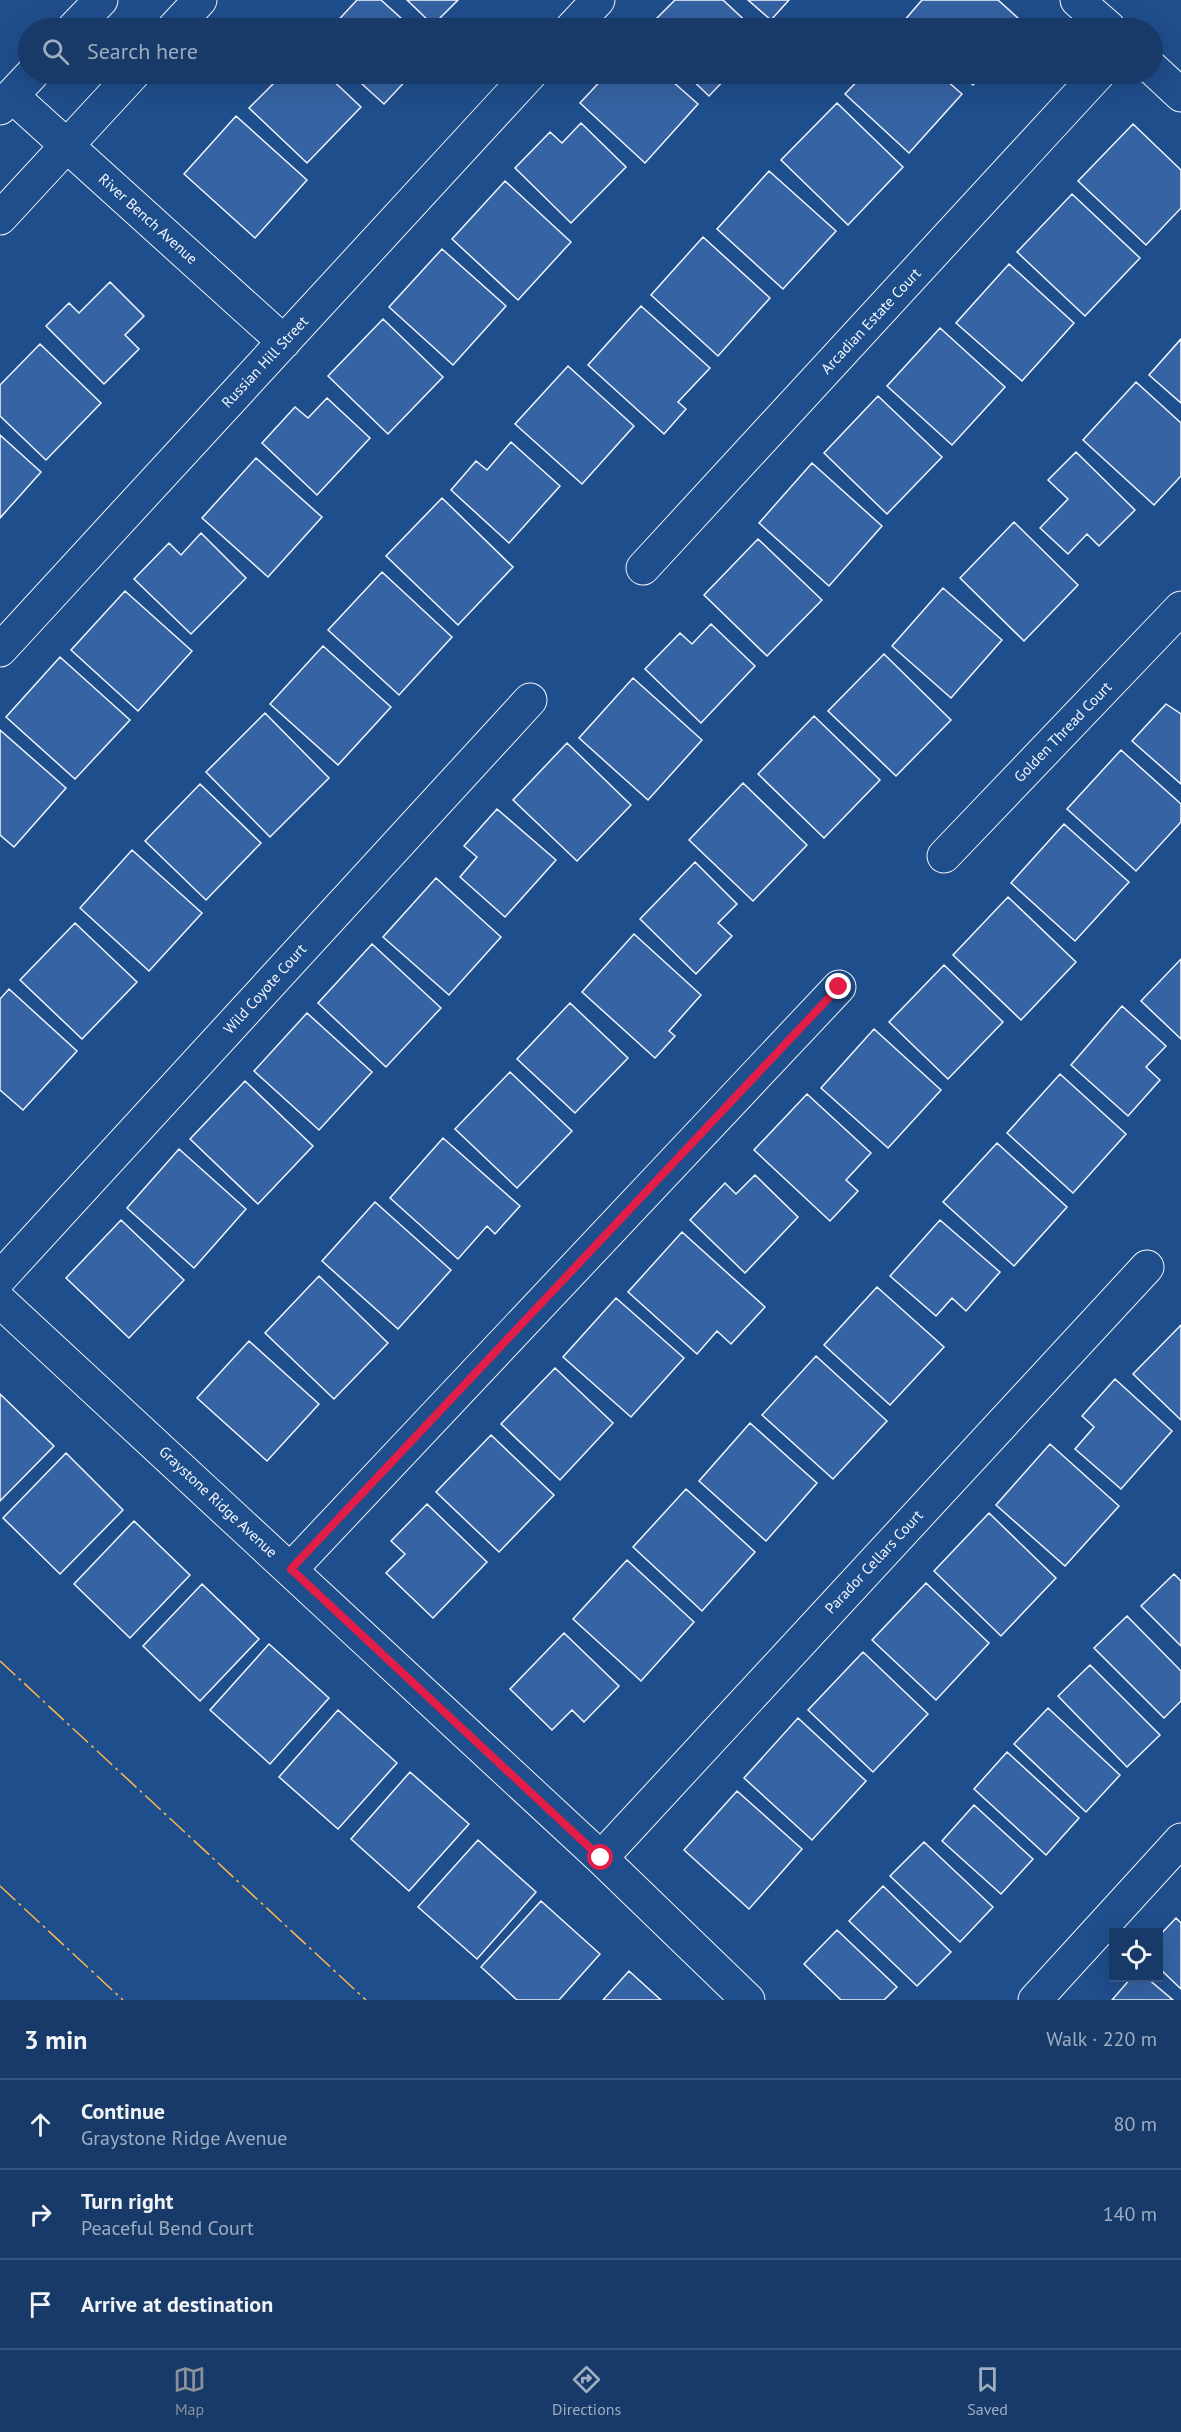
<!DOCTYPE html>
<html lang="en">
<head>
<meta charset="utf-8">
<style>
  body { margin:0; font-family:"PT Sans",sans-serif; background:#244571; color:#f1f3f6 }
  .controls { position:absolute; right:18px; bottom:18px; display:grid; overflow:hidden; border-radius:0px; box-shadow:0 6px 24px #0002 }
  .controls button { width:54px; height:54px; display:grid; place-items:center; padding:0; border:0; border-bottom:2px solid #36547d; background:#173a69; color:#f1f3f6; font:30px sans-serif }
  .stop { position:absolute; width:18px; height:18px; margin:-14px; border:4px solid #e11d48; border-radius:50%; background:#fff }
  .stop.end { background:#e11d48; border-color:#fff; box-shadow:0 2px 6px #0008 }
  .list { margin:0; padding:0; list-style:none }
  h2 { display:flex; justify-content:space-between; align-items:center; height:78px; margin:0; padding:0 24px; font-size:26px }
  h2 small { font-size:20px; font-weight:400; color:#9eadc0 }
  .list li { display:grid; grid-template-columns:39px 1fr auto; gap:18px; align-items:center; box-sizing:border-box; height:90px; padding:0 24px; border-top:2px solid #36547d }
  .list b { display:block; font-size:22px; white-space:nowrap }
  .list p { margin:0; font-size:20px; white-space:nowrap; color:#9eadc0 }
  .list em { font-size:20px; font-style:normal; color:#9eadc0 }
  .icon { flex:none; width:33px; height:33px; fill:none; stroke:currentColor; stroke-width:2; stroke-linecap:round; stroke-linejoin:round }
  .map { position:relative; flex:none; width:1181px; height:2000px; overflow:hidden }
  .search { position:absolute; background:#173a69; box-shadow:0 6px 24px #0002; left:18px; right:18px; top:18px; height:66px; display:flex; align-items:center; gap:15px; box-sizing:border-box; padding:0 21px; border-radius:33px; color:#9eadc0; font-size:22px }
  .sheet { height:348px; background:#173a69 }
  nav { display:flex; justify-content:space-around; align-items:center; box-sizing:border-box; height:84px; border-top:2px solid #36547d; background:#173a69; font-size:16px; color:#9eadc0 }
  nav a { display:grid; justify-items:center; gap:3px }
  nav .on { color:#8c9099 }
  .map>svg:first-child { display:block }
  .building { fill:#3563a3; stroke:#f2f6ff; stroke-width:1.5 }
  .lines { fill:none; stroke-linecap:round; stroke-linejoin:round }
  .street-casing { stroke:#f2f6ff; stroke-width:35 }
  .primary-casing { stroke:#f2f6ff; stroke-width:35 }
  .street { stroke:#1f4e8c; stroke-width:33 }
  .primary { stroke:#1f4e8c; stroke-width:33 }
  .power { stroke:#ffb74d; stroke-width:1.5; stroke-dasharray:21 4.5 3 4.5; stroke-linecap:butt }
  .route { stroke:#e11d48; stroke-width:8 }
  .labels { text-anchor:middle; stroke-width:4.5; stroke-linejoin:round; paint-order:stroke }
  .street-label { font-size:15px; fill:#f2f6ff; stroke:#1f4e8c }
</style>
</head>
<body>
<div class="map">
<svg width="1181" height="2000" viewBox="0 0 1181 2000">
  <rect width="100%" height="100%" fill="#1f4e8c"/>
  <path class="building" d="M 357,0 L 381,0 L 412,28 L 331,28 Z
    M 407,0 L 458,0 L 433,25 Z
    M 675,0 L 723,0 L 753,28 L 647,28 Z
    M 748,0 L 789,0 L 771,20 Z
    M 922,0 L 998,0 L 1027,26 L 1025,28 L 910,28 L 903,22 Z
    M 283,74 L 326,74 L 361,107 L 307,163 L 249,108 Z
    M 351,74 L 412,74 L 384,104 Z
    M 607,74 L 664,74 L 698,104 L 645,163 L 580,103 Z
    M 686,74 L 730,74 L 709,96 Z
    M 864,74 L 939,74 L 962,94 L 909,153 L 845,94 Z
    M 960,74 L 984,74 L 973,85 Z
    M 837,103 L 903,167 L 848,225 L 781,160 Z
    M 236,116 L 307,180 L 255,238 L 184,174 Z
    M 581,123 L 626,167 L 571,223 L 515,168 L 550,132 L 562,143 Z
    M 1133,124 L 1181,170 L 1181,208 L 1146,245 L 1078,181 Z
    M 769,171 L 836,231 L 783,289 L 717,229 Z
    M 505,181 L 571,242 L 518,300 L 452,239 Z
    M 1072,194 L 1140,258 L 1085,316 L 1017,252 Z
    M 703,237 L 770,298 L 718,356 L 651,295 Z
    M 442,249 L 506,306 L 453,365 L 389,307 Z
    M 1009,264 L 1074,323 L 1022,381 L 956,323 Z
    M 110,282 L 144,316 L 125,335 L 139,349 L 104,384 L 46,326 L 69,303 L 79,313 Z
    M 641,306 L 710,368 L 678,402 L 686,409 L 664,434 L 588,365 Z
    M 383,319 L 443,377 L 388,434 L 328,376 Z
    M 940,328 L 1005,387 L 952,445 L 887,386 Z
    M 1181,339 L 1181,403 L 1149,375 Z
    M 40,344 L 101,403 L 46,460 L 0,416 L 0,385 Z
    M 568,366 L 634,426 L 582,484 L 515,424 Z
    M 1136,382 L 1181,423 L 1181,476 L 1154,505 L 1083,440 Z
    M 878,396 L 942,457 L 887,514 L 824,453 Z
    M 327,398 L 370,438 L 317,495 L 262,443 L 295,407 L 308,418 Z
    M 0,435 L 41,472 L 0,518 Z
    M 511,442 L 560,486 L 509,543 L 451,490 L 476,461 L 487,470 Z
    M 1076,452 L 1135,510 L 1099,546 L 1087,534 L 1068,554 L 1040,528 L 1068,499 L 1048,480 Z
    M 256,458 L 322,517 L 268,577 L 202,518 Z
    M 812,463 L 882,526 L 829,586 L 759,523 Z
    M 442,498 L 513,567 L 458,625 L 386,556 Z
    M 1014,522 L 1078,585 L 1024,641 L 960,578 Z
    M 201,533 L 246,578 L 191,634 L 134,579 L 169,543 L 181,555 Z
    M 758,539 L 822,600 L 767,656 L 704,595 Z
    M 382,572 L 452,637 L 399,695 L 328,630 Z
    M 943,588 L 1002,640 L 951,698 L 892,646 Z
    M 125,591 L 192,651 L 138,711 L 71,650 Z
    M 711,624 L 755,666 L 701,723 L 645,669 L 680,633 L 692,644 Z
    M 323,646 L 391,707 L 338,765 L 270,704 Z
    M 884,654 L 951,720 L 896,776 L 828,711 Z
    M 60,657 L 130,720 L 75,779 L 6,717 Z
    M 633,678 L 702,740 L 648,800 L 579,738 Z
    M 1166,704 L 1181,714 L 1181,784 L 1132,741 Z
    M 265,713 L 329,778 L 270,837 L 206,772 Z
    M 814,716 L 880,780 L 824,838 L 758,774 Z
    M 0,730 L 66,788 L 14,847 L 0,835 Z
    M 567,743 L 631,805 L 577,861 L 513,800 Z
    M 1121,750 L 1181,804 L 1181,822 L 1136,871 L 1067,809 Z
    M 743,783 L 807,845 L 753,901 L 689,840 Z
    M 200,784 L 261,843 L 206,900 L 145,841 Z
    M 497,809 L 556,860 L 505,917 L 460,877 L 477,857 L 464,846 Z
    M 1064,824 L 1129,882 L 1075,941 L 1011,883 Z
    M 132,850 L 202,913 L 149,971 L 80,908 Z
    M 695,862 L 737,904 L 718,923 L 732,936 L 696,974 L 640,919 Z
    M 436,878 L 501,937 L 449,995 L 383,937 Z
    M 1008,897 L 1076,962 L 1021,1020 L 953,955 Z
    M 75,923 L 137,982 L 82,1039 L 20,980 Z
    M 634,934 L 701,995 L 669,1031 L 675,1036 L 655,1058 L 582,992 Z
    M 372,944 L 441,1008 L 386,1067 L 318,1003 Z
    M 1181,959 L 1181,1039 L 1141,1001 Z
    M 944,965 L 1003,1022 L 948,1079 L 889,1022 Z
    M 9,989 L 77,1051 L 23,1110 L 0,1090 L 0,999 Z
    M 570,1003 L 628,1058 L 575,1113 L 517,1059 Z
    M 1122,1006 L 1166,1046 L 1146,1067 L 1160,1080 L 1128,1116 L 1071,1065 Z
    M 307,1013 L 372,1072 L 319,1130 L 254,1071 Z
    M 874,1029 L 941,1090 L 888,1148 L 821,1088 Z
    M 510,1072 L 572,1131 L 517,1188 L 455,1129 Z
    M 1060,1074 L 1126,1134 L 1073,1193 L 1007,1133 Z
    M 245,1081 L 313,1146 L 258,1204 L 190,1139 Z
    M 807,1094 L 871,1153 L 846,1180 L 858,1191 L 830,1221 L 754,1150 Z
    M 443,1138 L 520,1206 L 495,1234 L 487,1226 L 458,1259 L 390,1198 Z
    M 997,1143 L 1067,1207 L 1014,1266 L 943,1202 Z
    M 179,1149 L 246,1209 L 194,1268 L 127,1208 Z
    M 755,1175 L 798,1217 L 745,1273 L 690,1220 L 725,1183 L 736,1194 Z
    M 375,1202 L 451,1270 L 398,1329 L 322,1261 Z
    M 121,1220 L 184,1280 L 129,1338 L 66,1278 Z
    M 940,1220 L 1000,1272 L 966,1311 L 952,1298 L 936,1316 L 890,1276 Z
    M 682,1232 L 765,1307 L 731,1344 L 717,1331 L 697,1354 L 628,1292 Z
    M 319,1276 L 388,1343 L 334,1399 L 265,1333 Z
    M 877,1287 L 944,1347 L 890,1405 L 824,1345 Z
    M 616,1298 L 684,1358 L 631,1417 L 563,1357 Z
    M 1181,1325 L 1181,1420 L 1133,1374 Z
    M 249,1341 L 319,1404 L 267,1461 L 197,1398 Z
    M 816,1356 L 887,1421 L 833,1479 L 762,1415 Z
    M 555,1368 L 613,1423 L 560,1480 L 501,1424 Z
    M 1115,1379 L 1172,1431 L 1121,1489 L 1075,1449 L 1094,1427 L 1082,1416 Z
    M 0,1394 L 54,1446 L 0,1501 Z
    M 750,1423 L 817,1483 L 766,1541 L 699,1481 Z
    M 491,1435 L 554,1495 L 499,1552 L 436,1492 Z
    M 1050,1444 L 1119,1506 L 1065,1566 L 996,1505 Z
    M 66,1453 L 123,1510 L 60,1574 L 3,1518 Z
    M 686,1489 L 755,1552 L 702,1611 L 633,1547 Z
    M 427,1504 L 487,1562 L 433,1618 L 386,1573 L 405,1554 L 391,1541 Z
    M 989,1513 L 1056,1578 L 1001,1636 L 934,1571 Z
    M 134,1521 L 190,1575 L 130,1638 L 74,1584 Z
    M 627,1560 L 694,1622 L 641,1681 L 573,1619 Z
    M 1174,1574 L 1181,1581 L 1181,1646 L 1141,1606 Z
    M 926,1583 L 989,1643 L 936,1700 L 872,1640 Z
    M 202,1584 L 259,1639 L 200,1701 L 143,1646 Z
    M 1127,1616 L 1181,1671 L 1181,1701 L 1164,1718 L 1094,1648 Z
    M 564,1633 L 619,1686 L 584,1722 L 572,1710 L 552,1730 L 510,1689 Z
    M 269,1644 L 329,1698 L 270,1764 L 210,1710 Z
    M 863,1652 L 928,1714 L 873,1772 L 808,1710 Z
    M 1090,1665 L 1160,1735 L 1127,1767 L 1058,1696 Z
    M 1048,1708 L 1120,1775 L 1086,1812 L 1014,1744 Z
    M 338,1710 L 397,1763 L 338,1829 L 279,1777 Z
    M 798,1718 L 866,1781 L 812,1840 L 744,1778 Z
    M 1007,1752 L 1079,1818 L 1046,1855 L 974,1789 Z
    M 410,1772 L 469,1824 L 409,1891 L 351,1839 Z
    M 737,1791 L 802,1849 L 749,1909 L 684,1850 Z
    M 974,1805 L 1033,1859 L 1001,1894 L 942,1841 Z
    M 478,1840 L 536,1892 L 477,1959 L 418,1907 Z
    M 924,1842 L 993,1907 L 960,1942 L 890,1876 Z
    M 883,1886 L 951,1952 L 917,1986 L 849,1921 Z
    M 541,1901 L 600,1954 L 559,2000 L 517,2000 L 481,1967 Z
    M 1176,1918 L 1181,1923 L 1181,1989 L 1158,1967 L 1158,1937 Z
    M 837,1930 L 897,1987 L 884,2000 L 841,2000 L 804,1964 Z
    M 629,1971 L 661,2000 L 603,2000 Z
    M 1131,1978 L 1147,1978 L 1173,2000 L 1112,2000 Z"/>
  <g class="lines">
    <defs>
      <path id="street" d="M 1077,0 L 1109,28
        M 572,28 L 598,0
        M 1152,68 L 1181,95
        M 12,96 L 284,342
        M 643,568 L 1098,74
        M 0,650 L 530,74
        M 944,856 L 1181,608
        M 0,1278 L 530,700
        M 0,1301 L 601,1858 L 748,2000
        M 291,1569 L 839,987
        M 601,1858 L 1147,1267
        M 1035,2000 L 1181,1840"/>
      <path id="primary" d="M 74,28 L 101,0
        M 174,28 L 200,0
        M 0,108 L 32,74
        M 0,218 L 133,74"/>
    </defs>
    <use href="#street" class="street-casing"/>
    <use href="#primary" class="primary-casing"/>
    <use href="#street" class="street"/>
    <use href="#primary" class="primary"/>
    <path class="power" d="M 0,1661 L 366,2000
      M 0,1886 L 123,2000"/>
  </g>
  <g class="lines">
    <path class="route" d="M 601,1858 L 291,1569 L 839,987"/>
  </g>
  <g class="labels">
    <g class="street-label">
      <text transform="translate(148 219) rotate(42)" y="5">River Bench Avenue</text>
      <text transform="translate(871 321) rotate(-47)" y="5">Arcadian Estate Court</text>
      <text transform="translate(265 362) rotate(-47)" y="5">Russian Hill Street</text>
      <text transform="translate(1063 732) rotate(-46)" y="5">Golden Thread Court</text>
      <text transform="translate(265 989) rotate(-48)" y="5">Wild Coyote Court</text>
      <text transform="translate(218 1502) rotate(43)" y="5">Graystone Ridge Avenue</text>
      <text transform="translate(874 1562) rotate(-47)" y="5">Parador Cellars Court</text>
    </g>
  </g>
</svg>
<div class="controls">
<button><svg class="icon" aria-label="locate" viewBox="0 0 24 24"><circle cx="12" cy="12" r="6"/><path d="M12 2v4M12 18v4M2 12h4M18 12h4"/></svg></button>
</div>
<div class="stop" style="left:601px;top:1858px"></div>
<div class="stop end" style="left:839px;top:987px"></div>
<div class="search"><svg class="icon" aria-label="search" viewBox="0 0 24 24"><circle cx="10" cy="10" r="6"/><path d="M15 15l6 6"/></svg>Search here</div>
</div>
<section class="sheet">
<h2>3 min<small>Walk · 220 m</small></h2>
<ul class="list">
<li><svg class="icon" aria-label="ahead" viewBox="0 0 24 24"><path d="M12 20V5M6 11l6-6 6 6"/></svg><div><b>Continue</b><p>Graystone Ridge Avenue</p></div><em>80 m</em></li>
<li><svg class="icon" aria-label="right" viewBox="0 0 24 24"><path d="M7 20v-9h11M14 6l5 5-5 5"/></svg><div><b>Turn right</b><p>Peaceful Bend Court</p></div><em>140 m</em></li>
<li><svg class="icon" aria-label="arrive" viewBox="0 0 24 24"><path d="M6 21V4h12l-3 4 3 4H6"/></svg><div><b>Arrive at destination</b></div></li>
</ul>
</section>
<nav>
<a class="on"><svg class="icon" aria-label="map" viewBox="0 0 24 24"><path d="M3 6l6-2 6 2 6-2v14l-6 2-6-2-6 2zM9 4v14M15 6v14"/></svg>Map</a>
<a><svg class="icon" aria-label="directions" viewBox="0 0 24 24"><path d="M12 3l9 9-9 9-9-9zM9 14v-3h6M13 9l2 2-2 2"/></svg>Directions</a>
<a><svg class="icon" aria-label="saved" viewBox="0 0 24 24"><path d="M7 4h10v16l-5-4-5 4z"/></svg>Saved</a>
</nav>
</body>
</html>
